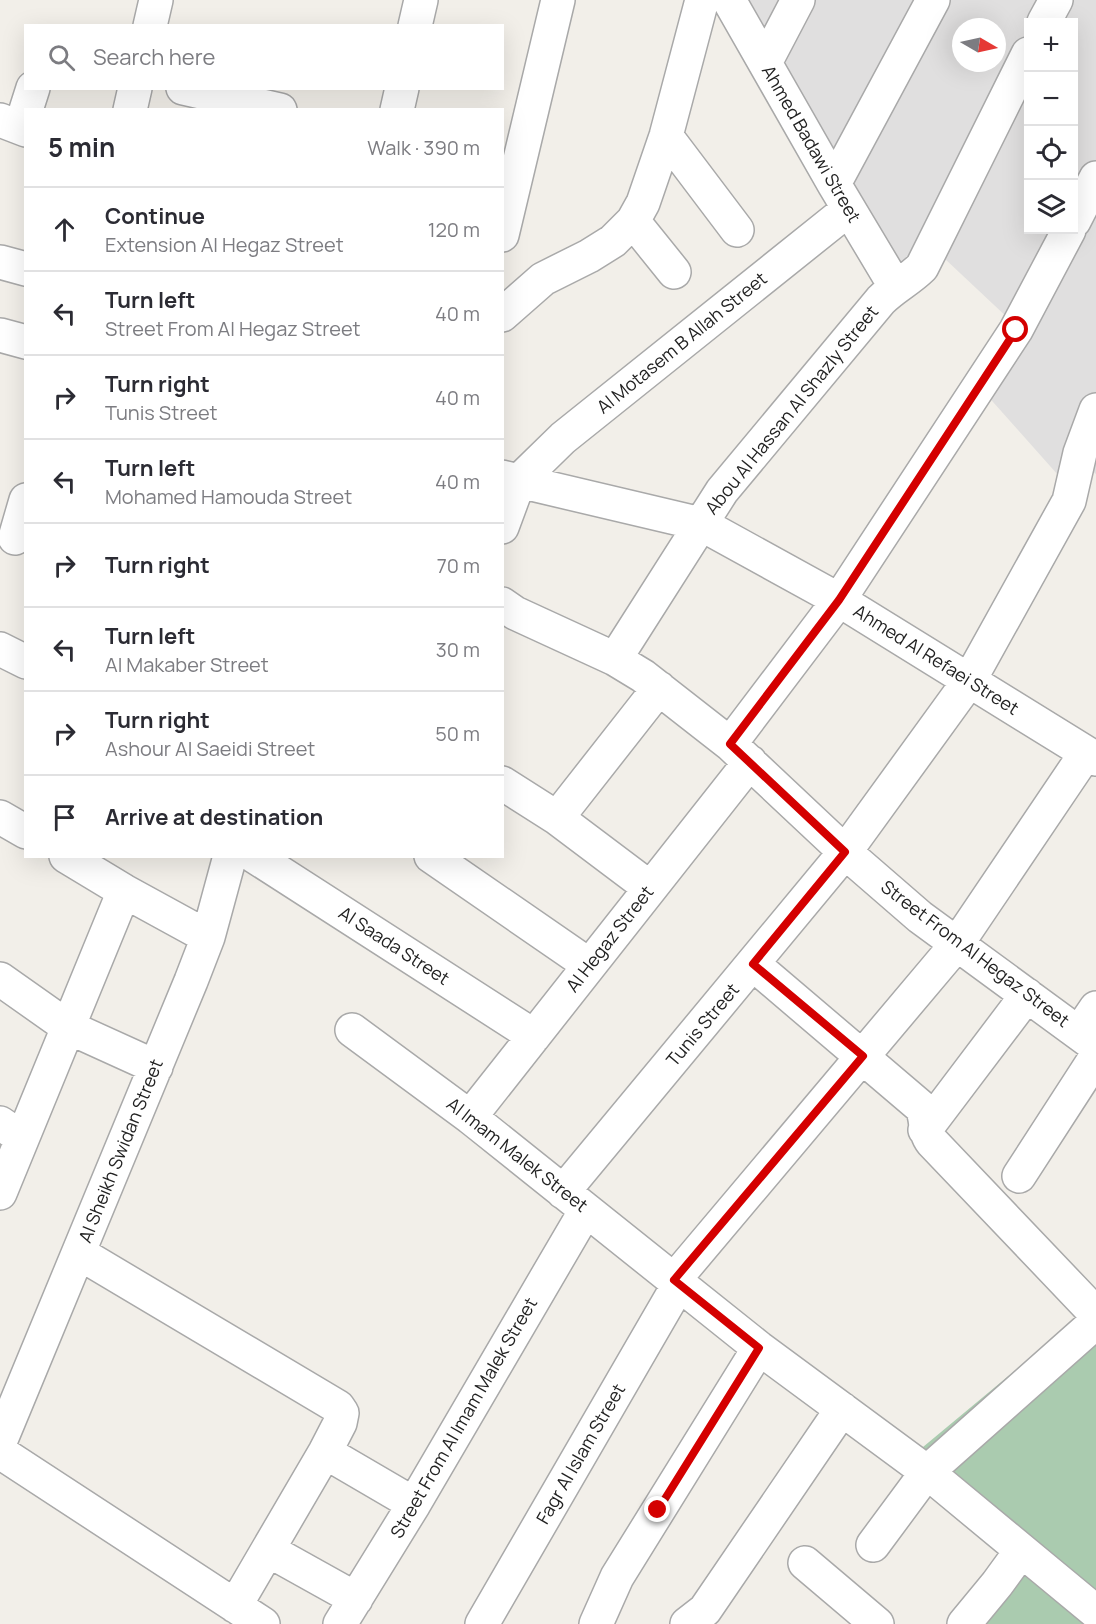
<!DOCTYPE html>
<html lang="en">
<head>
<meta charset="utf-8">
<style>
  body { margin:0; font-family:Manrope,sans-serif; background:#f2f2f3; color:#2b2b33 }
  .controls { position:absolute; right:18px; top:18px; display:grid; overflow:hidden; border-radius:0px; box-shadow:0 6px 24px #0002 }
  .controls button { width:54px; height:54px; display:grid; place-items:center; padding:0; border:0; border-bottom:2px solid #e1e1e2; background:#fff; color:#2b2b33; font:30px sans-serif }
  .compass { position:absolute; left:952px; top:18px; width:54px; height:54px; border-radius:50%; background:#fff; box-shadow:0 6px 24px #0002; rotate:99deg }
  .stop { position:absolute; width:18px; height:18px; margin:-14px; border:4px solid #d40000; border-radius:50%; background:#fff }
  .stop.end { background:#d40000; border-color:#fff; box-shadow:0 2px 6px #0008 }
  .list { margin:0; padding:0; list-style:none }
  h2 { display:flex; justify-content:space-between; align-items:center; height:78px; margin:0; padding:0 24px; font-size:26px }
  h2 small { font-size:20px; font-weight:400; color:#7c7c81 }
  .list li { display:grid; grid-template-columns:39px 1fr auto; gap:18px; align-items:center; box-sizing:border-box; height:84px; padding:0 24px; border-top:2px solid #e1e1e2 }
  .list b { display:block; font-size:22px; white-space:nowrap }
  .list p { margin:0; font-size:20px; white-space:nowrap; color:#7c7c81 }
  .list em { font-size:20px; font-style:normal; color:#7c7c81 }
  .icon { flex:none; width:33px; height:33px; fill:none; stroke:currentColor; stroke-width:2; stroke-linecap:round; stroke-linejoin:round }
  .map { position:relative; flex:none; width:1096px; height:1624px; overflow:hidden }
  .search { position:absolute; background:#fff; box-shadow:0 6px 24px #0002; left:24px; top:24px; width:480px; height:66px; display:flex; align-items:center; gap:15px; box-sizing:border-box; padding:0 21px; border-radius:0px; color:#7c7c81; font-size:22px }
  .panel { position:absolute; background:#fff; box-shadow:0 6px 24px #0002; left:24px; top:108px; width:480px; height:750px; border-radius:0px }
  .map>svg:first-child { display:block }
  .residential { fill:#e0dfdf; fill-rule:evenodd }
  .cemetery { fill:#aacbaf }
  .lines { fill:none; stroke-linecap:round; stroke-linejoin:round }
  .minor-casing { stroke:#a9a9a9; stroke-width:36 }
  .minor { stroke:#fff; stroke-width:33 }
  .route { stroke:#d40000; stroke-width:8 }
  .labels { text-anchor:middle; stroke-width:4.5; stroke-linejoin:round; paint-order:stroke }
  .street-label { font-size:18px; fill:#222; stroke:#fff }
</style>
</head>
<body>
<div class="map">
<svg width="1096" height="1624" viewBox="0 0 1096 1624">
  <rect width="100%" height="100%" fill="#f2efe9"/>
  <path class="residential" d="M 738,0 L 1096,0 L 1096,474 L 1083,465 L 1066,484 L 985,393 L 1026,335 L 928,243 L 898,277 ZM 1028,22 L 1074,22 L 1074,230 L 1028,230 ZM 961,27 L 997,27 L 997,63 L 961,63 Z"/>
  <path class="cemetery" d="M 1096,1303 L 1096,1624 L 979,1624 L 1037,1556 L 917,1452 Z"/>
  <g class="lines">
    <defs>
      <path id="minor" d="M 729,0 L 834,184 L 895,286
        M 1044,22 L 1056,0
        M 150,26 L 156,0
        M 415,26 L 421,0
        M 765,63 L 798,0
        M 183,88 L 280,110
        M 26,110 L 33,88
        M 130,110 L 135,88
        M 397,110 L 402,88
        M 0,120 L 26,130
        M 666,136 L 737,230
        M 834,184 L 933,0
        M 633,221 L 674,272
        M 1074,221 L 1096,178
        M 502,235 L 558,0
        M 0,262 L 26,269
        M 502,315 L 543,279 L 589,256 L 613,241 L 633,221 L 643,203 L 666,136 L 702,0
        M 0,335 L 26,342
        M 502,477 L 701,524 L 839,600 L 1096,759
        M 502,527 L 519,481 L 563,438 L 849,209
        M 15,538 L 26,500
        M 502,604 L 515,613 L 615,659 L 643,676 L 730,744 L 845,852 L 920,917 L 1096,1046
        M 0,649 L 26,662
        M 615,659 L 722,491 L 881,300 C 894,287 909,280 922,267 L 1028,54
        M 730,744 L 839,600 L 1016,330 L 1069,230
        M 502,783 L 557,818 L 650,888
        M 0,817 L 26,832
        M 557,818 L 659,688
        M 66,856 L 124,891 L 208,937
        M 254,856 L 534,1036
        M 431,856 L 589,965
        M 753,964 L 921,1107 C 928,1118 923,1131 932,1142 L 1096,1314
        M 0,979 L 68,1027 L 156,1067
        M 352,1030 L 470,1117 L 759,1348 L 927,1472 L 1096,1612
        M 1079,1033 L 1096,1008
        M 470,1117 L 750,762
        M 0,1123 L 22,1138
        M 925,1130 L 1027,995
        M 1019,1176 L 1096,1057
        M 563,1192 L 845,852 L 969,681 L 1069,501 L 1080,453 L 1096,410
        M 0,1193 L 124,891
        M 79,1253 L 338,1407 L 342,1413 L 340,1423 L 325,1452 L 235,1606
        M 674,1280 L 957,944 L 1086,753
        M 0,1442 L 191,981 L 208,937 L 230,856
        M 0,1452 L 263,1624
        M 325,1452 L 414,1504
        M 873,1545 L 927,1472 L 1096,1322
        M 268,1550 L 356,1599
        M 805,1563 L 877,1624
        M 340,1624 L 414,1504 L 586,1210
        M 482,1624 L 679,1284
        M 596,1624 L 617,1577 L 759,1348
        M 687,1624 L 705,1610 L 842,1409
        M 964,1624 L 997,1584 L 1021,1551"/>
    </defs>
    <use href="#minor" class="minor-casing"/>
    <use href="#minor" class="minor"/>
  </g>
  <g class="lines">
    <path class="route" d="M 658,1510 L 759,1348 L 674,1280 L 863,1056 L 753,964 L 845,852 L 730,744 L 839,600 L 1016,330"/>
  </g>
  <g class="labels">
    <g class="street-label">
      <text transform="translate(811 144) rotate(60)" y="6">Ahmed Badawi Street</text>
      <text transform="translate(682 343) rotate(-39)" y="6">Al Motasem B Allah Street</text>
      <text transform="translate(792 410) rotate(-51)" y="6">Abou Al Hassan Al Shazly Street</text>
      <text transform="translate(936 660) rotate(32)" y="6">Ahmed Al Refaei Street</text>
      <text transform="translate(610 939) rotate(-52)" y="6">Al Hegaz Street</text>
      <text transform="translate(394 946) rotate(33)" y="6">Al Saada Street</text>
      <text transform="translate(975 954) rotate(37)" y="6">Street From Al Hegaz Street</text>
      <text transform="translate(703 1025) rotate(-50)" y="6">Tunis Street</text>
      <text transform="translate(121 1151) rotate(-68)" y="6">Al Sheikh Swidan Street</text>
      <text transform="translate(517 1155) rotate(38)" y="6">Al Imam Malek Street</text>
      <text transform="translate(464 1418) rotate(-60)" y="6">Street From Al Imam Malek Street</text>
      <text transform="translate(581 1454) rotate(-60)" y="6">Fagr Al Islam Street</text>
    </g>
  </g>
</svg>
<div class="controls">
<button>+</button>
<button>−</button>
<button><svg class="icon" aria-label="locate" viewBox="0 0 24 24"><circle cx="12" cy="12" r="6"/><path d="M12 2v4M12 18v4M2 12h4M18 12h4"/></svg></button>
<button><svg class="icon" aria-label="layers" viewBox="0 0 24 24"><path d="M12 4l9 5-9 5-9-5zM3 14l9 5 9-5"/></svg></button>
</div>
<svg class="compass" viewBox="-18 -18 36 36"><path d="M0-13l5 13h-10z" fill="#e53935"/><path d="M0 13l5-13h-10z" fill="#7c7c81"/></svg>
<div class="stop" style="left:1016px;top:330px"></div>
<div class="stop end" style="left:658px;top:1510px"></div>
<div class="search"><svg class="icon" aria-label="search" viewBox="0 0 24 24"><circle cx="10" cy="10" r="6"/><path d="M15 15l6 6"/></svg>Search here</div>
<section class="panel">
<h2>5 min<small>Walk · 390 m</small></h2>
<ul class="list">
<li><svg class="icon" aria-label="ahead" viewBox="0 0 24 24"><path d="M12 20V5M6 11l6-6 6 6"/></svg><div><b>Continue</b><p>Extension Al Hegaz Street</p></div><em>120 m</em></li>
<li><svg class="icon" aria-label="left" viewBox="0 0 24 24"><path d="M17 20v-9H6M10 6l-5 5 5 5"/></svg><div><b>Turn left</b><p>Street From Al Hegaz Street</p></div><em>40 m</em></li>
<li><svg class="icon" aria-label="right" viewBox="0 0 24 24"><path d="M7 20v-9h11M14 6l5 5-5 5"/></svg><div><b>Turn right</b><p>Tunis Street</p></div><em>40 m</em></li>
<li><svg class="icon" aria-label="left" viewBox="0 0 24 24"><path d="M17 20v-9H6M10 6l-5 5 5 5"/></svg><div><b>Turn left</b><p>Mohamed Hamouda Street</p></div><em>40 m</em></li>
<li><svg class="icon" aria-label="right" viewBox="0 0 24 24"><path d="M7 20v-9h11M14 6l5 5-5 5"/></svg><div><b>Turn right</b></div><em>70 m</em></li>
<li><svg class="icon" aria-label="left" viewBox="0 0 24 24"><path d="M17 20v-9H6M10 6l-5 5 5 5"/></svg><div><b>Turn left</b><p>Al Makaber Street</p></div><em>30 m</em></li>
<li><svg class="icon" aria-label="right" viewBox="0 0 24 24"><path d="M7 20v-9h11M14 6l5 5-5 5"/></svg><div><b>Turn right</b><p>Ashour Al Saeidi Street</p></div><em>50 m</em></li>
<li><svg class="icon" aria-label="arrive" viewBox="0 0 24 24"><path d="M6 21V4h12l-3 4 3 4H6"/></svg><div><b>Arrive at destination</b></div></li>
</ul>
</section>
</div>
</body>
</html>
